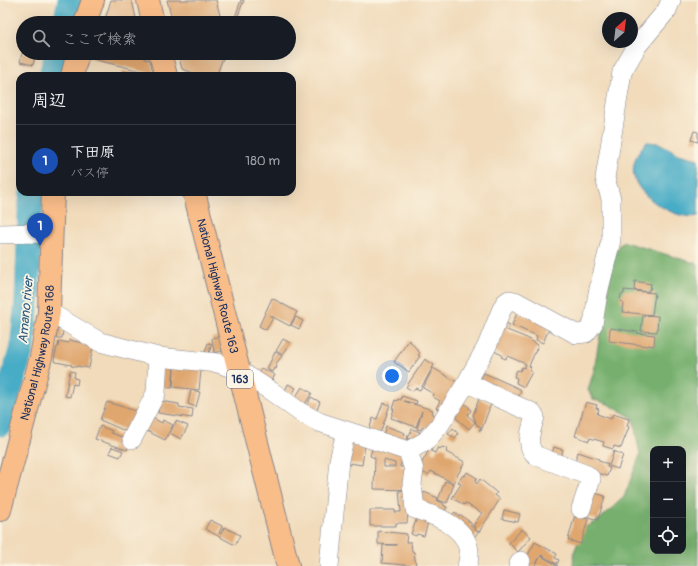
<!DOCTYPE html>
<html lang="ja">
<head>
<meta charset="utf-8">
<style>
  body { margin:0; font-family:Pangolin,"Klee One",sans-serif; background:#242831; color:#f1f3f6 }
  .controls { position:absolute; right:12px; bottom:12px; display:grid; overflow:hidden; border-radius:8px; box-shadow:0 4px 16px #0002 }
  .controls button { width:36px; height:36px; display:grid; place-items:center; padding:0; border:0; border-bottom:1px solid #363941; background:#171b24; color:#f1f3f6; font:20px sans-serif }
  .compass { position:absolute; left:602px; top:12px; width:36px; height:36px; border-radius:50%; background:#171b24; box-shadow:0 4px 16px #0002; rotate:28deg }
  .you { position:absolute; left:392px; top:376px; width:14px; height:14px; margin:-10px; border:3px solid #fff; border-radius:50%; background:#1a73e8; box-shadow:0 0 0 6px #1a73e833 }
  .badge { display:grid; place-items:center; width:26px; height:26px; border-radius:50%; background:#7c3aed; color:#fff; font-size:13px; font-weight:700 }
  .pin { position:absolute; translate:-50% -33px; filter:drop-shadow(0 1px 2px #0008) }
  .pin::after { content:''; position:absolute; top:21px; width:14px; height:12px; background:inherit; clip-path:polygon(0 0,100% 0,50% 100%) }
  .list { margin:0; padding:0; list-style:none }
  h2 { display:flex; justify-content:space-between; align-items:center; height:52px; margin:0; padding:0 16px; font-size:17px }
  h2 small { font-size:13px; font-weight:400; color:#9ea1a6 }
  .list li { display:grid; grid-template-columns:26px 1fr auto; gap:12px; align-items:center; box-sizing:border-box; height:72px; padding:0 16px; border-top:1px solid #363941 }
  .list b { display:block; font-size:15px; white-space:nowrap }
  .list p { margin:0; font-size:13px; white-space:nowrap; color:#9ea1a6 }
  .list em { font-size:13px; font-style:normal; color:#9ea1a6 }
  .icon { flex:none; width:22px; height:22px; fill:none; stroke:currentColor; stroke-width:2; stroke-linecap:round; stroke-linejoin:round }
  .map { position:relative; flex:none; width:698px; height:566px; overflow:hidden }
  .search { position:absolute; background:#171b24; box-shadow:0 4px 16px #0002; left:16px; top:16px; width:280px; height:44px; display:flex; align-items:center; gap:10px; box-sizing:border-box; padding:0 14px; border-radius:22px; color:#9ea1a6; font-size:15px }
  .panel { position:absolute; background:#171b24; box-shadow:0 4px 16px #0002; left:16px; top:72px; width:280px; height:124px; border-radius:12px }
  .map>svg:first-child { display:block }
  .forest { fill:#77b06e; stroke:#497066; fill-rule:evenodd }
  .water { fill:#47acc6; stroke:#316e92 }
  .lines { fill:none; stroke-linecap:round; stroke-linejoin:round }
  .river { stroke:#47acc6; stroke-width:25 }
  .building { fill:#dfa66e; fill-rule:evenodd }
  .minor-casing { stroke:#86858c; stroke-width:20 }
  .highway-casing { stroke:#86858c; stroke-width:24 }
  .minor { stroke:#fff; stroke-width:19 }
  .highway { stroke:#f9bd89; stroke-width:22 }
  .labels { text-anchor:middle; stroke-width:3.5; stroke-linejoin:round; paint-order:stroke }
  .shield { fill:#fcf5e5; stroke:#5e6a86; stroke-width:1 }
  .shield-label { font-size:11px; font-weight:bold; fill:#1b2f5e }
  .street-label { font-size:12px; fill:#1b2f5e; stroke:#fcf5e5 }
  .water-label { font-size:13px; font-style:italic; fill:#2a5b82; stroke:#fcf5e5 }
</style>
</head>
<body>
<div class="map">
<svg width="698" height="566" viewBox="0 0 698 566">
  <rect width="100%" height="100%" fill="#fcf5e5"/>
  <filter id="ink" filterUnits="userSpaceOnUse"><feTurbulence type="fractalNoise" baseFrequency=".025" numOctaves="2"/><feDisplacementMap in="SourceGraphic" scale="8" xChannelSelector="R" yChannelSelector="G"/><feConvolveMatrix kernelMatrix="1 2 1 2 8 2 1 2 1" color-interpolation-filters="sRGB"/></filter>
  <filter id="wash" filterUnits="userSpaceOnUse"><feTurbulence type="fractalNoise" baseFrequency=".012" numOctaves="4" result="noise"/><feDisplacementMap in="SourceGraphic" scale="16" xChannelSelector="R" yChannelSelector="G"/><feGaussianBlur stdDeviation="0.9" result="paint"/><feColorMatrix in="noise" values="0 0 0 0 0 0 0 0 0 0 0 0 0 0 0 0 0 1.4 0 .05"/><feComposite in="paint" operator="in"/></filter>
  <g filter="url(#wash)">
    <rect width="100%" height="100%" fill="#f1dbbb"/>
    <path class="forest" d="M 625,242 L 698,264 L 698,566 L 573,566 L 574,552 L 584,528 L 600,519 L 624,497 L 640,455 L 633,418 L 608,404 L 593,399 L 588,390 L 594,370 L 613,259 L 619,245 ZM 653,449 L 683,449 L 683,551 L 653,551 Z"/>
    <path class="water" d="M 647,142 L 659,143 L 679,154 L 698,159 L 698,216 C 678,221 642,199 635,180 C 630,167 637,151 647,142 Z"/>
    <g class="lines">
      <path class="river" d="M 65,23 L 70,0
        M 51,76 L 57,53
        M 0,424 L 22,347 L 27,301 L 30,213 L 32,192"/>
    </g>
    <g id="blocks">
      <path class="building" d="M 111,0 L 132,0 L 137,23 L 104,23 Z
        M 167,0 L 216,0 L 222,23 L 173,23 Z
        M 241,0 L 244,0 L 235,23 L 233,23 Z
        M 22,53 L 36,53 L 33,65 L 20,62 Z
        M 94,53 L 144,53 L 145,59 L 151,60 L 154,74 L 92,59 Z
        M 178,53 L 225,53 L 216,76 L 201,76 L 182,69 Z
        M 123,71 L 142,75 L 142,76 L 122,76 Z
        M 694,131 L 698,132 L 698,142 L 691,140 Z
        M 635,281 L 651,284 L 650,290 L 648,290 L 648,292 L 634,290 Z
        M 624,290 L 655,293 L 652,315 L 622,312 L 623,302 L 620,301 L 621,294 L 624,294 Z
        M 272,298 L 297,312 L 290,326 L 269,315 L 273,318 L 266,330 L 259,326 Z
        M 517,313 L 551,324 L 543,343 L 536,340 L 537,336 L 512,325 Z
        M 643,315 L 658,316 L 657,332 L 641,331 Z
        M 296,317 L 303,321 L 299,329 L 291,325 Z
        M 504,322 L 510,325 L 507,330 L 527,338 L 538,345 L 529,366 L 531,367 L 529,370 L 532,372 L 524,387 L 516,383 L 517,378 L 514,377 L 517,370 L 520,371 L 522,367 L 524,368 L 526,364 L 507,356 L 506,359 L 501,357 L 502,355 L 494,351 L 504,328 L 501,327 Z
        M 610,328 L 638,332 L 637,333 L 655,335 L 654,346 L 648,345 L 648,346 L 609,341 Z
        M 57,329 L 63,330 L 62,338 L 56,338 Z
        M 220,336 L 222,351 L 214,353 L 212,338 Z
        M 283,339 L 290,343 L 283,355 L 276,351 Z
        M 69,340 L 88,344 L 87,346 L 93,347 L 89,368 L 77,366 L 77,367 L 71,366 L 72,365 L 56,362 L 54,360 L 57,347 L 58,347 L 59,341 L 69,343 Z
        M 409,340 L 420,353 L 418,355 L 420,356 L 409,372 L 398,364 L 398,365 L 394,362 Z
        M 208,343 L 212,344 L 209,353 L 205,352 Z
        M 275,352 L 282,356 L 275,365 L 277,366 L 276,369 L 274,368 L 272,372 L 267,369 Z
        M 425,359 L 434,365 L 420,390 L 415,388 L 413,391 L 406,387 Z
        M 163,365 L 174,366 L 172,388 L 161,387 Z
        M 174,367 L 201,370 L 199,390 L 173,387 Z
        M 261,368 L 275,375 L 272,380 L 270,379 L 269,382 L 256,376 Z
        M 433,368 L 457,382 L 443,412 L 436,408 L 440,401 L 433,397 L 434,394 L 423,388 Z
        M 70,371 L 75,372 L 74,378 L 78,379 L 77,385 L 73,384 L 70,397 L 65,396 Z
        M 484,373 L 520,389 L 520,390 L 521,391 L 517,401 L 478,384 Z
        M 288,384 L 296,388 L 292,395 L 285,391 Z
        M 302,387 L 312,393 L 303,407 L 293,401 Z
        M 191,390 L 200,392 L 196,407 L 188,404 Z
        M 402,396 L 417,401 L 416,404 L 404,401 L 433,410 L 432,414 L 436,415 L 431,429 L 422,427 L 421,430 L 417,429 L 422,411 L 416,427 L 391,418 L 394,409 L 392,409 L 395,400 L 397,401 L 398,399 L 401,400 Z
        M 311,397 L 320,402 L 315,415 L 305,409 Z
        M 479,399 L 491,404 L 481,431 L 479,430 L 481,427 L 477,425 L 473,415 Z
        M 460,400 L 469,407 L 471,411 L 467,415 L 475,422 L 469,429 L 450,413 Z
        M 160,401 L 179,404 L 179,407 L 193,409 L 192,418 L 158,413 Z
        M 107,402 L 136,411 L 130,433 L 100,420 Z
        M 586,402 L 597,405 L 596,408 L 599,409 L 597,414 L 611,419 L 613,414 L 629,419 L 627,426 L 629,427 L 621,448 L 614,446 L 613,449 L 603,446 L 604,442 L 590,438 L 589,441 L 575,436 Z
        M 383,403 L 390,405 L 379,436 L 368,433 L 373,418 L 377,419 Z
        M 149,416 L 162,423 L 163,420 L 173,425 L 165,440 L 143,429 Z
        M 176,421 L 188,426 L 181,439 L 170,433 Z
        M 100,426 L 112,431 L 111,433 L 131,440 L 127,450 L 95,439 Z
        M 386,426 L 405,433 L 404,435 L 408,436 L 406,445 L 382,439 Z
        M 453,428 L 458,434 L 455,438 L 448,434 Z
        M 412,429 L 420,432 L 416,441 L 408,438 Z
        M 347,442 L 365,445 L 362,465 L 350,463 L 350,465 L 344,464 Z
        M 374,443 L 404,453 L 400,467 L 409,467 L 408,490 L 374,489 L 375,458 L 370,456 ZM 384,460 L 395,463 L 395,467 L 384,467 Z
        M 431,446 L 433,447 L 431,451 L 435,453 L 438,447 L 440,449 L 442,447 L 447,449 L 446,452 L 465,462 L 453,483 L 431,471 L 428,475 L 418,470 Z
        M 112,447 L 123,451 L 120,457 L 109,453 Z
        M 554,447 L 563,450 L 560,459 L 551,456 Z
        M 614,451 L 623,455 L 618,469 L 609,466 Z
        M 578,452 L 599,459 L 599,461 L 608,464 L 607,467 L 610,468 L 607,476 L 574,466 Z
        M 467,472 L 477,478 L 475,482 L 477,484 L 480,479 L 497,493 L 495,495 L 500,499 L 479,532 L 474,529 L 475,527 L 473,526 L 482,513 L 465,503 L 464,505 L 452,498 L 461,484 L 458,482 L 463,475 L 465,476 Z
        M 445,481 L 454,484 L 447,503 L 438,500 Z
        M 399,490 L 410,491 L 407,523 L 396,523 L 396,526 L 370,526 L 370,510 L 395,510 L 395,512 L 401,512 Z
        M 424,492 L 438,498 L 437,500 L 444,504 L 444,506 L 447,507 L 443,515 L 418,505 Z
        M 592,492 L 605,496 L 598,520 L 585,516 Z
        M 504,510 L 520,514 L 518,522 L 502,519 Z
        M 455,512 L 459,516 L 461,515 L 471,523 L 471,526 L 478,532 L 472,540 L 448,519 Z
        M 418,515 L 429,519 L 424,536 L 417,534 L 416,536 L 411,534 Z
        M 575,515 L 588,519 L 581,544 L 568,540 Z
        M 210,520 L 222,526 L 219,533 L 221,534 L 224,527 L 240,535 L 235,545 L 205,529 Z
        M 522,529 L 531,537 L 518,552 L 509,543 Z
        M 378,531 L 407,534 L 406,542 L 411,542 L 412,551 L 414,552 L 416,566 L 382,563 L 383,545 L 397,545 L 378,544 Z
        M 535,542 L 557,554 L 555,558 L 559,560 L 557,564 L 541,555 L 535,566 L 522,566 Z
        M 541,556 L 558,566 L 535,566 Z"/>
    </g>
  </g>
  <g filter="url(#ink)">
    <use href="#blocks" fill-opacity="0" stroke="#86858c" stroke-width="1"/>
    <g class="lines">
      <defs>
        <path id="minor" d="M 0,234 L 37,233 L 52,234
          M 49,312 L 100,342 L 158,357 L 218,363 L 238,370 L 271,391 L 300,412 L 319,422 L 408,451 L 426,441 L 439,426 L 467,382 L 487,346 L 501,311 L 505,303 L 509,300 L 515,301 L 576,334 L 586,333 L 593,324 L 598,293 L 611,240 L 611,199 L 605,178 L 622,72 L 637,46 L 667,10 L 671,0
          M 467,382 L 488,393 L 531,412 L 535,417 C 531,430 524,447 537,456 L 587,475 L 591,479 L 581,509
          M 132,439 L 156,393 L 158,357
          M 408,451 L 414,470 L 412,484 L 415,509 C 441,517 478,532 467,566
          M 329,566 L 339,460 L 346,432
          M 518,566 L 521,561"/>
        <g id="highway">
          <path d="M 148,0 L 153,23"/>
          <path d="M 85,23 L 93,0"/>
          <path d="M 160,53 L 166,76"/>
          <path d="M 72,76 L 78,53"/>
          <path id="s1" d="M 194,192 L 288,566"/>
          <path id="s2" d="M 0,510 L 41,357 L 49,312 L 53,192"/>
        </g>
      </defs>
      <use href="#minor" class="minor-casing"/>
      <use href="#highway" class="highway-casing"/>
      <use href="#minor" class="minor"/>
      <use href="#highway" class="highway"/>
    </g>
  </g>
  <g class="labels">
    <rect class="shield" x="227" y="370" width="26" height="18" rx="3"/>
    <g class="shield-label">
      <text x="240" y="383">163</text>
    </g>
    <g class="street-label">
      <text dy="4" stroke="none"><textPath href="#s1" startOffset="97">National Highway Route 163</textPath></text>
      <text dy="4" stroke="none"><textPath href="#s2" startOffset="162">National Highway Route 168</textPath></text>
    </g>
    <g class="water-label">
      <text transform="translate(25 310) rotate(-85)" y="5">Amano river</text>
    </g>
  </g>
</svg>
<div class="controls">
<button>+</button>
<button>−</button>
<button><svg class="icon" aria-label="locate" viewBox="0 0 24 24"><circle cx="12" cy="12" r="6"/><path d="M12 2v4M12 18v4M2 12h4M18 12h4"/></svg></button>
</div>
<svg class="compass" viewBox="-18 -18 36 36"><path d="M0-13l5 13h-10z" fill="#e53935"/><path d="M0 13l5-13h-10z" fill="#9ea1a6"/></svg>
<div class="you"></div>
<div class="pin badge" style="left:40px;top:246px;background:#1a4fb4">1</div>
<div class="search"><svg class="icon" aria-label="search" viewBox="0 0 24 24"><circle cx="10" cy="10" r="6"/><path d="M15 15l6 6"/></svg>ここで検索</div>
<section class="panel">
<h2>周辺<small></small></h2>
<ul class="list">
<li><span class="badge" style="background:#1a4fb4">1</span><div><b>下田原</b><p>バス停</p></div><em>180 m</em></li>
</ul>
</section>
</div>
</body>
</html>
